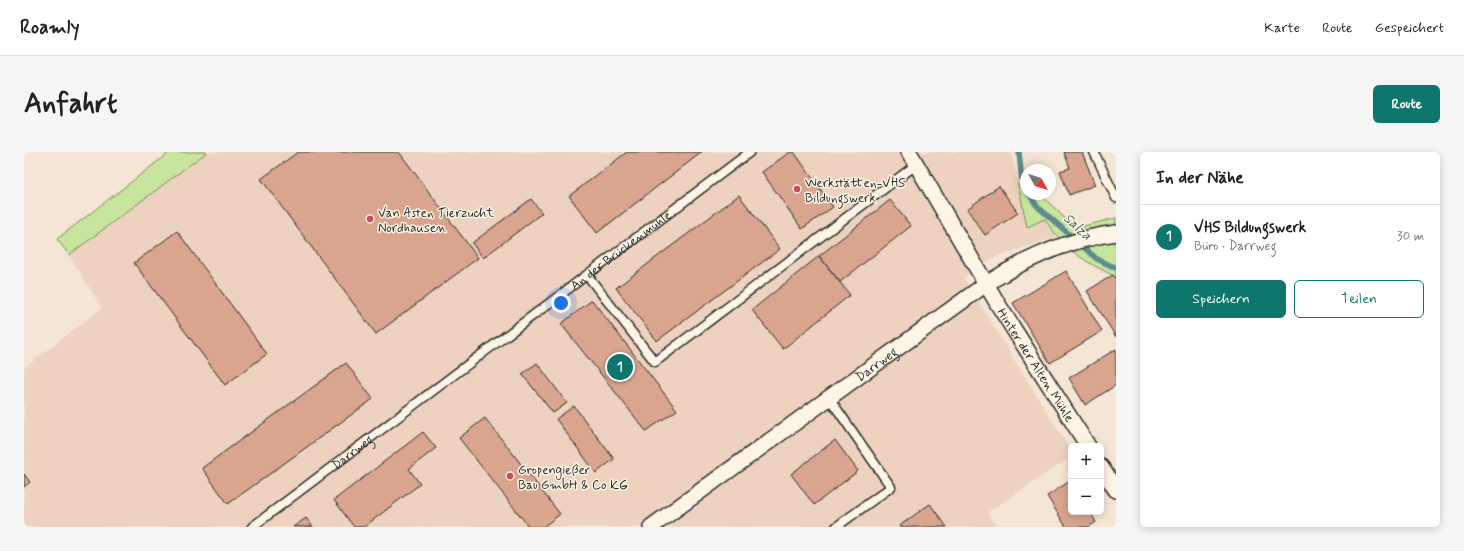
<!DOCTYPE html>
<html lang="de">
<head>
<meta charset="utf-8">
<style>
  body { margin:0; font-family:Mynerve,sans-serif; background:#f6f6f6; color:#222 }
  .controls { position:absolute; right:12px; bottom:12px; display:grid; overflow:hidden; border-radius:6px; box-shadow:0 2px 10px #0003 }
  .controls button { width:36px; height:36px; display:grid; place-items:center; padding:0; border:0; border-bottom:1px solid #e0e0e0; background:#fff; color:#222; font:20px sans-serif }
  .compass { position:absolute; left:996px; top:12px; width:36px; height:36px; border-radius:50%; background:#fff; box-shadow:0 2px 10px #0003; rotate:129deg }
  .you { position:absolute; left:537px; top:151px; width:14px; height:14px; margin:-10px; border:3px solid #fff; border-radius:50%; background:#1a73e8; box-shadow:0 0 0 6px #1a73e833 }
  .badge { display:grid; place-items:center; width:26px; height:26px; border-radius:50%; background:#0f766e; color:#fff; font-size:13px; font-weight:700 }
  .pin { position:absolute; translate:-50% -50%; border:2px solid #fff; box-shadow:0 1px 4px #0006 }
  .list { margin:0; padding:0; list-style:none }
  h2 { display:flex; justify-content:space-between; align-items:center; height:52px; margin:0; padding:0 16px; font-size:17px }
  h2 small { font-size:13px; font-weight:400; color:#767676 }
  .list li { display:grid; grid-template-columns:26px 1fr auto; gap:12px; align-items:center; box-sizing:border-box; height:64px; padding:0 16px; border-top:1px solid #e0e0e0 }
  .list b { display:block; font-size:15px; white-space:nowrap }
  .list p { margin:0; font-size:13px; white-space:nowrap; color:#767676 }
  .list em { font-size:13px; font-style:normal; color:#767676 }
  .actions { display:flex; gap:8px; padding:12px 16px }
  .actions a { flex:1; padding:9px 0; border:1px solid #0f766e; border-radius:6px; text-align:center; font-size:14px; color:#0f766e }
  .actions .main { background:#0f766e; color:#fff }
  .map { position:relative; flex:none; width:1092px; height:375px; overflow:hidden; border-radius:6px }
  header { display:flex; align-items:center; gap:24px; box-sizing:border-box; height:56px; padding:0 20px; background:#fff; border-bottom:1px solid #e0e0e0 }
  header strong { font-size:19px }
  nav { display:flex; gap:22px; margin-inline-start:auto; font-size:14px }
  .intro { display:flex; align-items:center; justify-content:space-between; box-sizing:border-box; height:96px; padding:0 24px }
  h1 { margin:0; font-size:28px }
  .button { padding:10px 18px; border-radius:6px; background:#0f766e; color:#fff; font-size:14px; font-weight:700 }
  main { display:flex; gap:24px; padding:0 24px }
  aside { flex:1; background:#fff; border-radius:6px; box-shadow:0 2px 10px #0003 }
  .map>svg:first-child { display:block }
  .built { fill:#edd2bf }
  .green { fill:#c7e59c; stroke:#798864 }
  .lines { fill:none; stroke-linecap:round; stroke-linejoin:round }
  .stream { stroke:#5c8c8f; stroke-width:5.5 }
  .building { fill:#d9a58e; stroke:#2b2b2b }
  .lane-casing { stroke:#2b2b2b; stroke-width:11 }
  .street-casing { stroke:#2b2b2b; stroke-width:18 }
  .lane { stroke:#fcf5e5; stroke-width:8 }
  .street { stroke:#fcf5e5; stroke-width:15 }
  .poi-dot { fill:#d1495b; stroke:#fcf5e5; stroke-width:1.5 }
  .labels { text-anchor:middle; stroke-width:3; stroke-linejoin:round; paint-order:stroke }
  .poi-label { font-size:13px; fill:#2b2b2b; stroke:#fcf5e5; text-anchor:start }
  .street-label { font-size:13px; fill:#2b2b2b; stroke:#fcf5e5 }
  .water-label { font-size:14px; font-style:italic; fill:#435c5d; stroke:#fcf5e5 }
</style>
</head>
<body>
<header>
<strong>Roamly</strong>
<nav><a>Karte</a><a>Route</a><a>Gespeichert</a></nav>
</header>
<div class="intro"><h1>Anfahrt</h1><a class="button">Route</a></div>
<main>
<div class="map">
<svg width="1092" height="375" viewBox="0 0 1092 375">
  <rect width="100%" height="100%" fill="#f5e5d4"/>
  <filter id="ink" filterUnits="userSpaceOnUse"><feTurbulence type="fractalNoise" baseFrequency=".025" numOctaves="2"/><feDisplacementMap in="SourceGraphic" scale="8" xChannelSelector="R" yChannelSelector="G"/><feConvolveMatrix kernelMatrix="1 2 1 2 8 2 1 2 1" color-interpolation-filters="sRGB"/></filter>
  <g filter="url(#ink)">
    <path class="built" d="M 183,0 L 987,0 L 1003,74 L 1021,67 L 1032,85 L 969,106 L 939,125 L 1047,299 L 1047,305 L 963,361 L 972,375 L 0,375 L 0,216 L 78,156 L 45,103 Z"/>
    <path class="green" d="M 146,0 L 183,0 L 45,103 L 33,87 Z
      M 994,32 L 1002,34 L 1002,42 L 1016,42 L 1051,76 L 1092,66 L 1092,125 C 1060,109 1040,98 1021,67 L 1003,75 Z"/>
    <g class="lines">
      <path class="stream" d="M 995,0 L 998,31 L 1002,37
        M 1005,42 L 1013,54 L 1073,107 L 1092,116"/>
    </g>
    <path class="building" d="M 274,0 L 375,0 L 454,106 L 352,182 L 237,27 Z
      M 603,0 L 678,0 L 573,81 L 545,44 Z
      M 766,0 L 770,0 L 809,55 L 778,77 L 738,20 Z
      M 1040,0 L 1058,0 L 1071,33 L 1045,43 L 1036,19 L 1046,16 Z
      M 975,34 L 994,61 L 961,83 L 943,57 Z
      M 715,43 L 756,97 L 633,189 L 592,136 Z
      M 507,47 L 518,61 L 459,106 L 448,91 Z
      M 866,48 L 887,74 L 816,130 L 795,104 Z
      M 153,79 L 243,202 L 201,233 L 110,111 Z
      M 795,104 L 826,143 L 759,197 L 728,158 Z
      M 1042,119 L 1078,179 L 1026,211 L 989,151 Z
      M 1089,123 L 1092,128 L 1092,185 L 1063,139 Z
      M 568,148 L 653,258 L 622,279 L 537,172 Z
      M 1092,197 L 1092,233 L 1061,253 L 1045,226 Z
      M 322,211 L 349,247 L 204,352 L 178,316 Z
      M 513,211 L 543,251 L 529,261 L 498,222 Z
      M 550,254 L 590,307 L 572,321 L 532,267 Z
      M 461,266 L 536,362 L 519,375 L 505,375 L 435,286 Z
      M 399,280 L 412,296 L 385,317 L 396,332 L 340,375 L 330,375 L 310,348 Z
      M 811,288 L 834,319 L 790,353 L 767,322 Z
      M 0,322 L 6,330 L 0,335 Z
      M 1046,329 L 1047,360 L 1066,360 L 1072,370 L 1065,375 L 1042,375 L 1023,344 Z
      M 906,352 L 923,375 L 875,375 L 878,372 Z
      M 282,366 L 289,375 L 269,375 Z"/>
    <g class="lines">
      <defs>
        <g id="lane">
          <path d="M 1070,0 L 1092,46"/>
          <path d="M 563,123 L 631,210 L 893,12"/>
          <path d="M 806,247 L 867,335 L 812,375"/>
          <path id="s1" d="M 228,375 L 726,0"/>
        </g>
        <g id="street">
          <path id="s2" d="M 885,0 L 975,154 L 1064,294"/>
          <path d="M 1077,315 L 1092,338"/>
          <path id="s3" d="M 627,375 L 962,132 C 1001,107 1045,87 1092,81"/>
        </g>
      </defs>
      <use href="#lane" class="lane-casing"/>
      <use href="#street" class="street-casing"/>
      <use href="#lane" class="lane"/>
      <use href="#street" class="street"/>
    </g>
  </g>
  <g class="poi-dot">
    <circle cx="773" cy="37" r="4"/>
    <circle cx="346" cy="67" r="4"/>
    <circle cx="486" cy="324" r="4"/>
  </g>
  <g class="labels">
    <g class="poi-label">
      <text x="781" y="35">Werkstätten-VHS<tspan x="781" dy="15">Bildungswerk</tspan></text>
      <text x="354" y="65">Van Asten Tierzucht<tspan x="354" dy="15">Nordhausen</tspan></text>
      <text x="494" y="322">Gropengießer<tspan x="494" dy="15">Bau GmbH &amp; Co KG</tspan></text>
    </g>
    <g class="street-label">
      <text dy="5" stroke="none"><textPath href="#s1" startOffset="461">An der Brückenmühle</textPath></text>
      <text dy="5" stroke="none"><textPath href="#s3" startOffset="278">Darrweg</textPath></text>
      <text dy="5" stroke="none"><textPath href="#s2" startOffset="248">Hinter der Alten Mühle</textPath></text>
      <text dy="5" stroke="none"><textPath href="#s1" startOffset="125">Darrweg</textPath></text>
    </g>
    <g class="water-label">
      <text transform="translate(1054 74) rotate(42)" y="5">Salza</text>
    </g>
  </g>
</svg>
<div class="controls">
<button>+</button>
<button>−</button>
</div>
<svg class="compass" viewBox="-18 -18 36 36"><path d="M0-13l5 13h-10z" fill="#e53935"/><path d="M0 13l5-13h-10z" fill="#767676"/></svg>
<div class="you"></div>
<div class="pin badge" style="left:596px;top:215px">1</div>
</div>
<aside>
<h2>In der Nähe<small></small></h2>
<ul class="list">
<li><span class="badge">1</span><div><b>VHS Bildungswerk</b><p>Büro · Darrweg</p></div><em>30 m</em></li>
</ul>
<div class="actions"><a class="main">Speichern</a><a>Teilen</a></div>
</aside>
</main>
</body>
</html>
